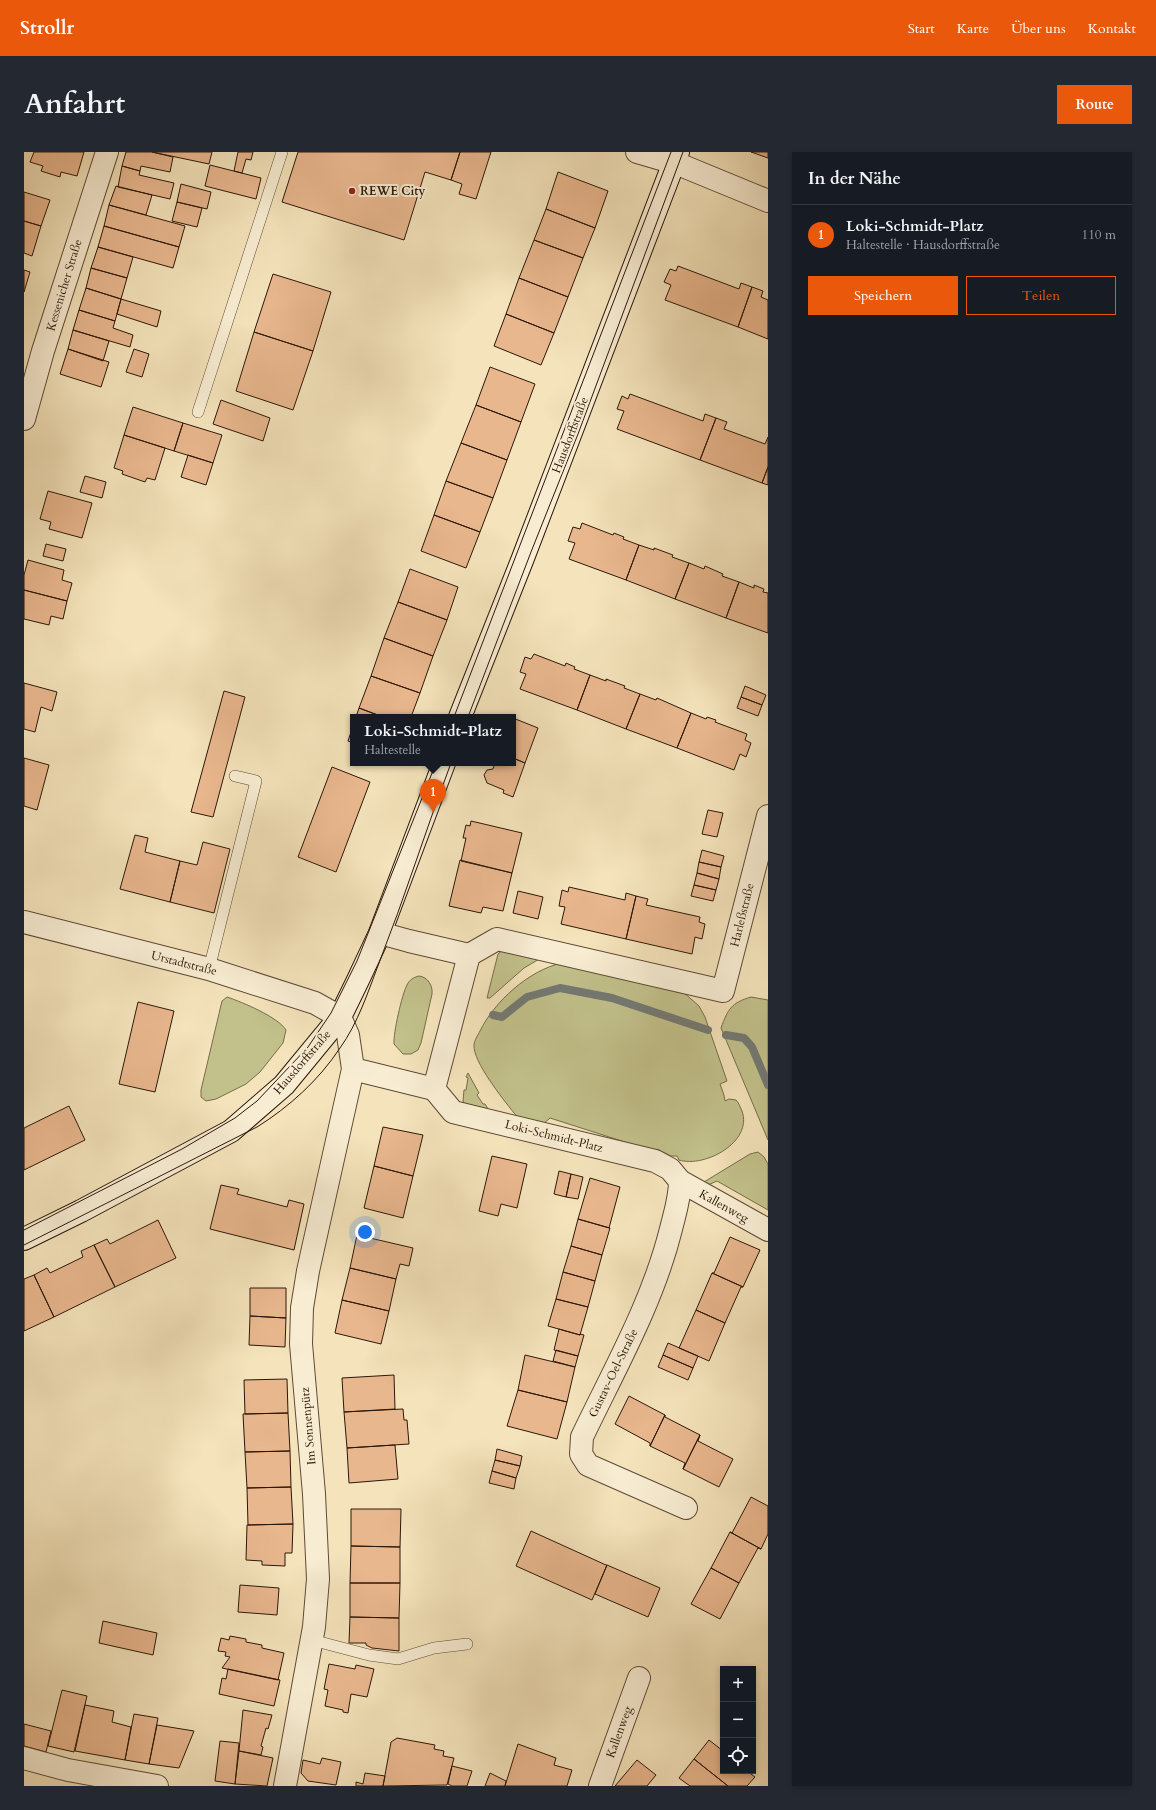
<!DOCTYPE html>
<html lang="de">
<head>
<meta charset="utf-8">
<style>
  body { margin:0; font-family:Cardo,serif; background:#242831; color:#f1f3f6 }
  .controls { position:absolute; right:12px; bottom:12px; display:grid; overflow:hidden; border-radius:0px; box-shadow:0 2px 6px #0003 }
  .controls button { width:36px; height:36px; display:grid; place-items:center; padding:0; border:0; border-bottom:1px solid #363941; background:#171b24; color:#f1f3f6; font:20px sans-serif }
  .you { position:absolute; left:341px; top:1080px; width:14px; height:14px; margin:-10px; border:3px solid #fff; border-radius:50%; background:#1a73e8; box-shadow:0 0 0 6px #1a73e833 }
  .badge { display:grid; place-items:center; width:26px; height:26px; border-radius:50%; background:#ea580c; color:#fff; font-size:13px; font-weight:700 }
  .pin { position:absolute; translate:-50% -33px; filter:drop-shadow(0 1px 2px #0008) }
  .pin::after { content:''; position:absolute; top:21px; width:14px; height:12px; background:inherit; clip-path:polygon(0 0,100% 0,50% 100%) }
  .popup { position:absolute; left:326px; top:562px; width:166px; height:52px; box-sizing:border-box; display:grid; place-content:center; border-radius:0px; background:#171b24; filter:drop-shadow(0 1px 3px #0005); font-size:13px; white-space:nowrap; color:#9ea1a6 }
  .popup b { font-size:15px; color:#f1f3f6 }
  .popup::after { content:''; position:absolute; left:50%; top:100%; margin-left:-8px; border:8px solid transparent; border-top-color:#171b24 }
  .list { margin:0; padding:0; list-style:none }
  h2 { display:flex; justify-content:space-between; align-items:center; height:52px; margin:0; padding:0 16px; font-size:17px }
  h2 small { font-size:13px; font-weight:400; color:#9ea1a6 }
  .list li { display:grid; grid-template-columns:26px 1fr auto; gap:12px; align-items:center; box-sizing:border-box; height:60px; padding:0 16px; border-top:1px solid #363941 }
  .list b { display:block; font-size:15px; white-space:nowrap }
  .list p { margin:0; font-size:13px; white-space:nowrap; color:#9ea1a6 }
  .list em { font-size:13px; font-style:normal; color:#9ea1a6 }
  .actions { display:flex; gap:8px; padding:12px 16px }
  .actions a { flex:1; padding:9px 0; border:1px solid #ea580c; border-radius:0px; text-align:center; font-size:14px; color:#ea580c }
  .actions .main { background:#ea580c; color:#fff }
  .icon { flex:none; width:22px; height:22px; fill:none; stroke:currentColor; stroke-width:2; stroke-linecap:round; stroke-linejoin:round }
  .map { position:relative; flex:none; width:744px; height:1634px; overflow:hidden; border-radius:0px }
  header { display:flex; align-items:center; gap:24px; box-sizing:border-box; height:56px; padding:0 20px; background:#ea580c; color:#fff }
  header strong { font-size:19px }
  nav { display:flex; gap:22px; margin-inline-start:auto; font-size:14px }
  .intro { display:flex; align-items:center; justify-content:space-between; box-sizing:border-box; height:96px; padding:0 24px }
  h1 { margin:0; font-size:28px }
  .button { padding:10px 18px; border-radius:0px; background:#ea580c; color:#fff; font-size:14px; font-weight:700 }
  main { display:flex; gap:24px; padding:0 24px }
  aside { flex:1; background:#171b24; border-radius:0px; box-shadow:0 2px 6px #0003 }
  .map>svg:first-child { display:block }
  .green { fill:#c2c18b; stroke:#776c4a }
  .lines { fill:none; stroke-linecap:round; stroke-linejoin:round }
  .stream { stroke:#737974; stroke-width:8 }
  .building { fill:#e9b78e; stroke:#2c1708 }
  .lane-casing { stroke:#5e4a35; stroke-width:12 }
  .street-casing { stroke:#5e4a35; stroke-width:24 }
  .secondary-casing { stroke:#2c1708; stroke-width:24 }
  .lane { stroke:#f8edd3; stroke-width:11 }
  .street { stroke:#f8edd3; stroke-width:22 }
  .secondary { stroke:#f8edd3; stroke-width:22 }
  .tram { stroke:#2c1708; stroke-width:1 }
  .poi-dot { fill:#8f2418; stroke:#f8edd3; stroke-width:1.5 }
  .labels { text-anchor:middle; stroke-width:4; stroke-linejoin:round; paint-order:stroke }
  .poi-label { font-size:12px; font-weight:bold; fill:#2c1708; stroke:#f8edd3; text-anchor:start }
  .street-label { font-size:12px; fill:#2c1708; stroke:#f8edd3 }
</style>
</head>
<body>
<header>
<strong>Strollr</strong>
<nav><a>Start</a><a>Karte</a><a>Über uns</a><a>Kontakt</a></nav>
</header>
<div class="intro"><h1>Anfahrt</h1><a class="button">Route</a></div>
<main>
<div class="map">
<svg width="744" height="1634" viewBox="0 0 744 1634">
  <rect width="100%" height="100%" fill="#f4e3bb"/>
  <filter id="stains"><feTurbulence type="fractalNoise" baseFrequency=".005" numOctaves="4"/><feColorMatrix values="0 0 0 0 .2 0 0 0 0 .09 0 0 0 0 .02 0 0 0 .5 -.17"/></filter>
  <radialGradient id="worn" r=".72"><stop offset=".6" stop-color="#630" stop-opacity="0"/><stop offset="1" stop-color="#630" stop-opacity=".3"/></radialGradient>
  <path class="green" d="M 480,797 L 517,806 L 500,816 L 466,846 L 463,846 L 474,802 Z
    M 538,811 L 658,839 L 675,854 L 681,865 L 703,929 L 696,932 L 700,943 L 701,949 L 705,947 L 712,948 C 715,951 716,955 718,959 C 729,990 681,1016 655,1008 L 653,1004 L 647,1004 L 633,997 L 632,1000 L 526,966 L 518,973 L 494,965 L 490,961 C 479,947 449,910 450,893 C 450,889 454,883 456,879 C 470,850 505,818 538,811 Z
    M 395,824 C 404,825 409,834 408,842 L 397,891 L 394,898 L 387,902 L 379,902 L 370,892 C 369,882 378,842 383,833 C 385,828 390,825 395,824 Z
    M 203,845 C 218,850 254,865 262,878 L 259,891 L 236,920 L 222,932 L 192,947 L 182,949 L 177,945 L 177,938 L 198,849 Z
    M 727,845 L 744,848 L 744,988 L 697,876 C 704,857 707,851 727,845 Z
    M 444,921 L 455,941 L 453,943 L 459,952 L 461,952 L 466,960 L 441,953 L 439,949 L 440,938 L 442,938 L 444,926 L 442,925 Z
    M 734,1000 L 740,1005 L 744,1012 L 744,1058 L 693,1029 L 684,1033 L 680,1030 L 726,1002 Z"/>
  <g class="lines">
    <path class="stream" d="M 469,863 L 478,865 L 503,845 L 536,836 L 588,846 L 684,878
      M 702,883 L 720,886 L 728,895 L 744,933"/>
  </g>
  <path class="building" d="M 10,0 L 60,0 L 53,24 L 37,20 L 36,25 L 17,19 L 19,14 L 6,10 Z
    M 102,0 L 128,0 L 149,5 L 146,20 L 117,14 L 116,19 L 98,14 Z
    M 128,0 L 188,0 L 185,12 Z
    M 214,0 L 229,0 L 227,8 L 222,7 L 218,21 L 210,19 Z
    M 274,0 L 436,0 L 427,28 L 401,20 L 380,88 L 258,50 Z
    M 436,0 L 467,0 L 452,47 L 435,42 L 438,32 L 427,28 Z
    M 727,0 L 744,0 L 744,6 Z
    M 186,13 L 237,26 L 232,47 L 181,34 Z
    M 98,14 L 116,19 L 115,23 L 150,31 L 146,47 L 94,35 Z
    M 534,20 L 584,39 L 571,76 L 522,57 Z
    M 157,32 L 187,40 L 183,57 L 153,50 Z
    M 92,34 L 128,43 L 122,63 L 85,53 Z
    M 0,40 L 26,48 L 17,74 L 0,69 Z
    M 153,50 L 178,56 L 173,75 L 148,69 Z
    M 85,53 L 161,74 L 155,95 L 80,74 Z
    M 522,57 L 571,76 L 559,106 L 510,88 Z
    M 0,69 L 17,74 L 8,104 L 0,101 Z
    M 80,74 L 155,95 L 149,116 L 74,95 Z
    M 510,88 L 559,106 L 544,145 L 495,126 Z
    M 74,95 L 109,105 L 103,126 L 67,116 Z
    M 654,114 L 715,137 L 717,131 L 728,135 L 714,175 L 641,148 L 647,133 L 640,130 L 646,117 L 652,119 Z
    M 67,116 L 103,126 L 97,147 L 62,136 Z
    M 0,118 L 6,120 L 0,140 Z
    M 249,122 L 307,140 L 289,199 L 230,180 Z
    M 495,126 L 544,145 L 530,181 L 482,162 Z
    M 728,135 L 739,139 L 737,145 L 744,148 L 744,187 L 714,175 Z
    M 62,136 L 97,147 L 91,169 L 55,158 Z
    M 97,147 L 137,159 L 133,175 L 93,162 Z
    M 55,158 L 91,169 L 89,176 L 109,183 L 106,195 L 49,178 Z
    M 482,162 L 530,181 L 517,213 L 470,194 Z
    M 49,178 L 85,189 L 79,209 L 44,197 Z
    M 230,180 L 289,199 L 269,258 L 212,239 Z
    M 44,197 L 85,210 L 77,235 L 36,222 Z
    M 110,197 L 125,202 L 118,225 L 102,220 Z
    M 466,215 L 511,232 L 497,270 L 452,253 Z
    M 606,242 L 679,269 L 681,262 L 692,266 L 676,308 L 593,277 L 600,259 L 593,257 L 598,244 L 604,247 Z
    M 197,248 L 246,266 L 239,289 L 189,272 Z
    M 452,253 L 497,270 L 483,308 L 437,291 Z
    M 109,255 L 159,271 L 150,299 L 100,283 Z
    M 692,266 L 703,270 L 700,277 L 741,292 L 744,285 L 744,315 L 738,331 L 676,308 Z
    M 159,271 L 198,283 L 189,311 L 150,299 Z
    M 100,283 L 141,296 L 131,328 L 123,326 L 121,330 L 98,322 L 99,319 L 90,316 Z
    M 437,291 L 483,308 L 469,346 L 422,329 Z
    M 164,303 L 189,311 L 182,333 L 157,325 Z
    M 744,315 L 744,333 L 738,331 Z
    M 61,324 L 82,330 L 78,346 L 56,340 Z
    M 422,329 L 469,346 L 456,380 L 410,363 Z
    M 24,339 L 68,351 L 58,386 L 25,377 L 27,370 L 16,367 Z
    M 410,363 L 456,380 L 442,416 L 397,399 Z
    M 558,371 L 589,383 L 590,381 L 600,385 L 599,387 L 615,393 L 602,428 L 545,407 L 551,391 L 544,389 L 549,375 L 556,377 Z
    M 22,392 L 42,397 L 39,409 L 19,404 Z
    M 615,393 L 630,398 L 630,396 L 649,403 L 648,405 L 665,411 L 651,447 L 602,428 Z
    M 4,408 L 40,418 L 38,428 L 48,431 L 43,449 L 0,438 L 0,423 Z
    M 665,411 L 680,417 L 681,414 L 699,422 L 698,424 L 715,430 L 702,466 L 651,447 Z
    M 386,417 L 434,435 L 423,468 L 374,450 Z
    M 715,430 L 730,436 L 730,433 L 740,437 L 739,440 L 744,441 L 744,481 L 702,466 Z
    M 0,438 L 43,449 L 39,467 L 27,464 L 25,473 L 0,467 Z
    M 374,450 L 423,468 L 409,504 L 360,486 Z
    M 360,486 L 409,504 L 396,541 L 347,524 Z
    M 510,502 L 541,514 L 542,511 L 551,515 L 550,517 L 566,523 L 553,558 L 496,537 L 502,522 L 496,520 L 501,505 L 507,507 Z
    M 566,523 L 582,529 L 582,527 L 601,534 L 600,536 L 616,542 L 602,577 L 553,558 Z
    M 347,524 L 396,541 L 387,565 L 359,565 L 335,556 Z
    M 0,531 L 33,540 L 28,559 L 17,555 L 11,580 L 0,577 Z
    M 721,534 L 742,543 L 738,553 L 717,545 Z
    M 200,539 L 221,545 L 189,665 L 167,660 Z
    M 616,542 L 632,548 L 633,546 L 667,561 L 653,596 L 602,577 Z
    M 717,545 L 738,553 L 734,564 L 713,556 Z
    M 335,556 L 359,565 L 332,565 Z
    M 667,561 L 682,567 L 683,565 L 692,568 L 691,570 L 723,582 L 721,588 L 727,591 L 722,605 L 716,602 L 710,618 L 653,596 Z
    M 489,566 L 514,576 L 501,611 L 489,606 Z
    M 329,574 L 329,591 L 324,589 Z
    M 0,606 L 25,613 L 13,658 L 0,654 Z
    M 489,606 L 501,611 L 489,645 L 479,641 L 480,638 L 463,631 L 460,623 L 463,618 L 469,617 L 471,611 L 489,611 Z
    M 308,615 L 346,630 L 312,720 L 274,705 Z
    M 684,658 L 699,661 L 693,685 L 678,682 Z
    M 447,669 L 498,681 L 488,721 L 437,709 L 442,686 L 439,686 L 442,673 L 446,674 Z
    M 111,683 L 124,686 L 121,700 L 156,709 L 146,750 L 96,737 Z
    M 179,690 L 206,697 L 190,761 L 146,750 L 156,709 L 173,713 Z
    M 678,698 L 700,704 L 697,715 L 675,710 Z
    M 436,708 L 488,721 L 479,759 L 459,755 L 457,761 L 425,754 Z
    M 675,710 L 697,715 L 695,727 L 673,721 Z
    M 673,721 L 695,727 L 692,738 L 670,733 Z
    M 670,733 L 692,738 L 689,749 L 667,744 Z
    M 545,735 L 601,748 L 602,741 L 612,744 L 602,787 L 537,772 L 541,755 L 535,754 L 538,738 L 544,740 Z
    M 494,739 L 519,745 L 514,767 L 489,761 Z
    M 612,744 L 624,747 L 622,753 L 676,765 L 675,770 L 681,772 L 678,787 L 671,785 L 668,802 L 602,787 Z
    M 114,850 L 150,859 L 131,940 L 95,932 Z
    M 45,954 L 61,988 L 0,1018 L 0,976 Z
    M 359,975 L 399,983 L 389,1024 L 350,1014 Z
    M 468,1004 L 503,1012 L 493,1056 L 477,1052 L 474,1064 L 455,1059 Z
    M 350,1014 L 389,1024 L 379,1066 L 340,1056 Z
    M 535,1019 L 547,1022 L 542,1045 L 530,1042 Z
    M 547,1022 L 559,1025 L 554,1047 L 542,1045 Z
    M 566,1026 L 596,1035 L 585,1076 L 554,1067 Z
    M 197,1033 L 215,1037 L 213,1042 L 263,1055 L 265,1048 L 280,1052 L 270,1098 L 186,1077 Z
    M 554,1067 L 586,1076 L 578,1103 L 547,1094 Z
    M 134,1068 L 152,1106 L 91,1135 L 70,1093 L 83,1087 L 86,1092 Z
    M 333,1083 L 389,1096 L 385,1114 L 376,1112 L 372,1127 L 326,1116 Z
    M 706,1085 L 736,1098 L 719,1135 L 688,1121 L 690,1121 Z
    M 70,1093 L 91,1135 L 30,1165 L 10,1123 L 23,1116 L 26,1121 L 59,1105 L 57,1099 Z
    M 547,1094 L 578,1103 L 571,1129 L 539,1120 Z
    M 326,1116 L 372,1127 L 365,1159 L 318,1148 Z
    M 539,1120 L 571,1129 L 564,1155 L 532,1147 Z
    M 688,1121 L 719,1135 L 717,1135 L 701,1171 L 672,1158 Z
    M 10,1123 L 30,1165 L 0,1179 L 0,1127 Z
    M 226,1136 L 262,1136 L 262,1166 L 226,1164 Z
    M 532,1147 L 564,1155 L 556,1183 L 524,1174 Z
    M 318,1148 L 365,1159 L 357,1192 L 311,1181 Z
    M 672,1158 L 701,1171 L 685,1209 L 655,1196 Z
    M 226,1164 L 262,1166 L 261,1195 L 225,1193 Z
    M 535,1177 L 556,1183 L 556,1182 L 560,1183 L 554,1204 L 530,1198 Z
    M 644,1191 L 674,1204 L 669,1216 L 639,1203 Z
    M 532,1198 L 554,1204 L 551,1215 L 529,1209 Z
    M 501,1203 L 551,1215 L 543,1250 L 494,1238 Z
    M 639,1203 L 669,1216 L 664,1228 L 634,1215 Z
    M 370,1223 L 371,1257 L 320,1260 L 318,1226 Z
    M 263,1227 L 264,1261 L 221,1262 L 220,1228 Z
    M 494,1238 L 543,1250 L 533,1287 L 483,1274 Z
    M 605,1244 L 641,1263 L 626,1294 L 626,1291 L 591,1272 Z
    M 379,1257 L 380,1268 L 383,1268 L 385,1292 L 323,1296 L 320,1260 Z
    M 264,1261 L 266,1299 L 221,1300 L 219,1262 Z
    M 641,1263 L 641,1265 L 676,1283 L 659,1317 L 661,1311 L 626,1294 Z
    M 676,1283 L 674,1289 L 709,1307 L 695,1335 L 659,1317 Z
    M 371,1293 L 374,1327 L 325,1331 L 323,1296 Z
    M 473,1297 L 498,1304 L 496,1314 L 471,1308 Z
    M 266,1299 L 267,1335 L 223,1336 L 221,1300 Z
    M 471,1308 L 496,1314 L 492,1326 L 468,1319 Z
    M 468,1319 L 492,1326 L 490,1337 L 465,1331 Z
    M 267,1335 L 269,1372 L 224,1373 L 223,1336 Z
    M 727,1345 L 744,1354 L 744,1382 L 737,1397 L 706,1380 L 708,1381 Z
    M 327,1357 L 377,1357 L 376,1395 L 327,1394 Z
    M 269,1372 L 268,1401 L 261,1401 L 261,1414 L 238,1413 L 238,1409 L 222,1408 L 223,1373 Z
    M 507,1379 L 582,1413 L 583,1413 L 568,1448 L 492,1414 Z
    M 706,1380 L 737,1397 L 734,1396 L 715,1431 L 687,1416 Z
    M 327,1394 L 376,1395 L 376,1431 L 326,1431 Z
    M 583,1413 L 636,1436 L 624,1465 L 571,1442 Z
    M 687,1416 L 715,1431 L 696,1467 L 667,1452 Z
    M 326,1431 L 376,1431 L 375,1466 L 326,1465 Z
    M 216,1433 L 255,1436 L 253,1463 L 214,1460 Z
    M 326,1465 L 375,1466 L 375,1499 L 348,1496 L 342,1493 L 342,1491 L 325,1491 Z
    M 79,1469 L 133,1481 L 129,1503 L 75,1491 Z
    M 206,1484 L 222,1487 L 222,1490 L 238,1493 L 238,1496 L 260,1501 L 254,1528 L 198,1516 L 206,1505 L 201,1504 L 202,1500 L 194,1499 L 197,1486 L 205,1488 Z
    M 305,1512 L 331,1517 L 332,1513 L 350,1517 L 343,1545 L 327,1542 L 324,1561 L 319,1560 L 319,1558 L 301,1554 L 304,1538 L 300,1537 Z
    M 204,1517 L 256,1528 L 250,1554 L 195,1542 L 198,1526 L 202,1527 Z
    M 38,1538 L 63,1544 L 50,1600 L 24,1594 Z
    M 61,1553 L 90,1559 L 88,1570 L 107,1575 L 101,1608 L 51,1599 Z
    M 219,1558 L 248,1563 L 244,1577 L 242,1576 L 237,1594 L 239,1595 L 237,1603 L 215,1599 Z
    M 110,1562 L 134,1566 L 125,1612 L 101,1608 Z
    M 0,1572 L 27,1579 L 22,1600 L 0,1594 Z
    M 133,1573 L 170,1579 L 155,1616 L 125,1612 Z
    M 373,1586 L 411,1593 L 410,1597 L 420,1599 L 419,1604 L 430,1606 L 423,1633 L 359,1634 L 367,1590 Z
    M 685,1588 L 699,1599 L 699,1619 L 723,1619 L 731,1625 L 723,1634 L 704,1634 L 670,1607 Z
    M 196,1589 L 215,1591 L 211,1632 L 191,1629 Z
    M 494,1592 L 532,1606 L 530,1613 L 548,1618 L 543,1634 L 481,1634 Z
    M 215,1599 L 249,1606 L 243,1634 L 211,1632 Z
    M 298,1606 L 317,1610 L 312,1633 L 284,1629 L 277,1621 L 279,1608 L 296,1612 Z
    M 670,1607 L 704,1634 L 666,1634 L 655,1626 Z
    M 613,1608 L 632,1623 L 623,1634 L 591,1634 Z
    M 428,1614 L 448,1619 L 443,1634 L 428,1634 L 424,1632 Z
    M 341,1621 L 361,1624 L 359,1634 L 332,1634 L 332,1630 L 339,1632 Z
    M 466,1621 L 482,1629 L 481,1634 L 461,1634 Z"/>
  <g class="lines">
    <defs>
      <path id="lane" d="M 174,260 L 258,0
        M 185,817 L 232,629 L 211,624
        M 288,1488 L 345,1503 L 374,1507 L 410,1496 L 443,1492"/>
      <path id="street" d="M 613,0 L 654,12 L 744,49
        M 0,267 L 19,199 L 83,0
        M 0,770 L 185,817 L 291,851 L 316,865 L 324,883 L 329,917 L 284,1119 L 278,1156 L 277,1192 L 290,1342 L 294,1427 L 290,1475 L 261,1634
        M 356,781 L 385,789 L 445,803
        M 329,917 L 410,937 L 429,960 L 631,1009 L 646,1017 L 656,1029 C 656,1046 651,1061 647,1077 C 629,1150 590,1218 558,1285 L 557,1302 L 564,1313 L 662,1356
        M 410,937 L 445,803 L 473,787 L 699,839 L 744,664
        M 656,1029 L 744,1078
        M 0,1606 L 44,1618 L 133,1634
        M 576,1634 L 615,1526"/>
      <path id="secondary" d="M 436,565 L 499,406 L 654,0
        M 0,1087 L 57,1059 L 207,979 L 260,933 L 316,865 L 334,828 L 356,781 L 420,611"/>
    </defs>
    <use href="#lane" class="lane-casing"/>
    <use href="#street" class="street-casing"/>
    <use href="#secondary" class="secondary-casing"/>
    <use href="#lane" class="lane"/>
    <use href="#street" class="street"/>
    <use href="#secondary" class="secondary"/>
    <path class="tram" d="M 430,565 L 647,0
      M 444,565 L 507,400 L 554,282 L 659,0
      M 0,1078 L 158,997 L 211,966 L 233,949 L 284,895 L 307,861 L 333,809 L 412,611
      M 0,1093 L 233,975 C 265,955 295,928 316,896 C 334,871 344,840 355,811 C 381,745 402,677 427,611"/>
  </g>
  <circle class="poi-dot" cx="328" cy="39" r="4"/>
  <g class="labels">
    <g class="poi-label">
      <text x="336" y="43">REWE City</text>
    </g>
    <g class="street-label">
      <text transform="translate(40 133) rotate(-73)" y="4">Kessenicher Straße</text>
      <text transform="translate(546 283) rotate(-69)" y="4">Hausdorffstraße</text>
      <text transform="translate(718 763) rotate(-76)" y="4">Harleßstraße</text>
      <text transform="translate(160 811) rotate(14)" y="4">Urstadtstraße</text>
      <text transform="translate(278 910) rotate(-49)" y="4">Hausdorffstraße</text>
      <text transform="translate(530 984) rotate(14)" y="4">Loki-Schmidt-Platz</text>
      <text transform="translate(700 1054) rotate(29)" y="4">Kallenweg</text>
      <text transform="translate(589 1221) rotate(-64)" y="4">Gustav-Oel-Straße</text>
      <text transform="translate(284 1274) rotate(-95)" y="4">Im Sonnenpütz</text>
      <text transform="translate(595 1580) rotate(-70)" y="4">Kallenweg</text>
    </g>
  </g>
  <rect width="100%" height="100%" filter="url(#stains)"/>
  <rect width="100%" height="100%" fill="url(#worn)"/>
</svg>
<div class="controls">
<button>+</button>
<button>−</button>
<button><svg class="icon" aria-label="locate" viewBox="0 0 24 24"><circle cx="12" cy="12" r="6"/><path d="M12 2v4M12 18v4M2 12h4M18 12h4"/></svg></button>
</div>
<div class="you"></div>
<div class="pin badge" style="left:409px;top:660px">1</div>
<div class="popup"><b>Loki-Schmidt-Platz</b>Haltestelle</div>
</div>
<aside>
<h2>In der Nähe<small></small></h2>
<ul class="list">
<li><span class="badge">1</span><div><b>Loki-Schmidt-Platz</b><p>Haltestelle · Hausdorffstraße</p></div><em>110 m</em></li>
</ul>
<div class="actions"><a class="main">Speichern</a><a>Teilen</a></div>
</aside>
</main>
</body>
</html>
